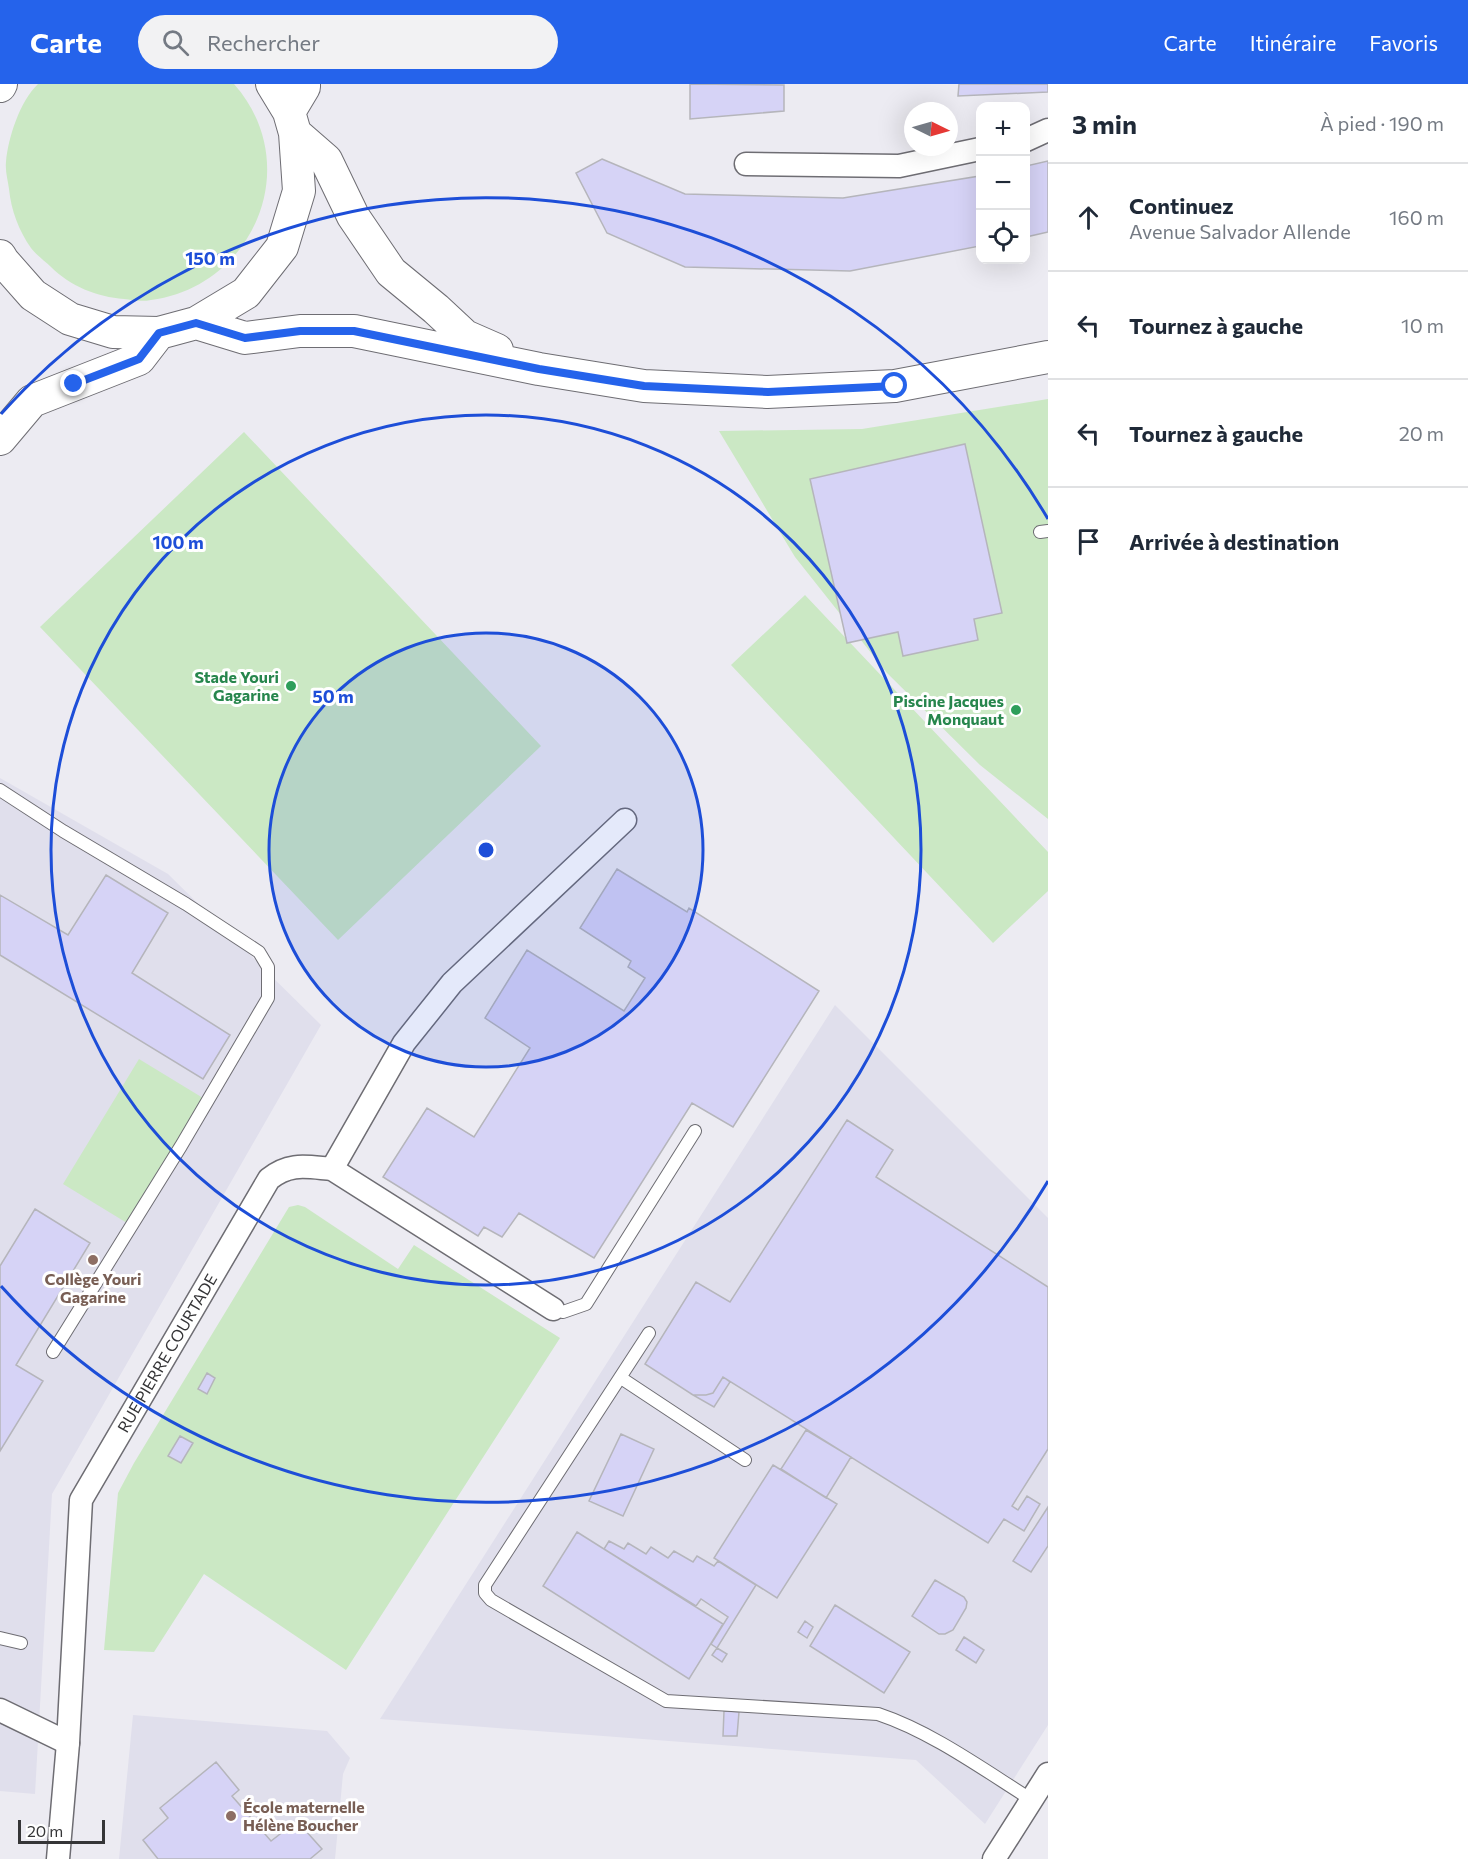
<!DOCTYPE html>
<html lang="fr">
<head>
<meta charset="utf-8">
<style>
  body { margin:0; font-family:Commissioner,sans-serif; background:#f2f2f3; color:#1f2937 }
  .controls { position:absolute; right:18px; top:18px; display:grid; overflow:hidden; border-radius:12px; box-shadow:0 6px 24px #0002 }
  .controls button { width:54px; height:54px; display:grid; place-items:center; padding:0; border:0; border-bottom:2px solid #e0e1e3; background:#fff; color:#1f2937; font:30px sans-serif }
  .compass { position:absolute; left:904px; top:18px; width:54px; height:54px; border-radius:50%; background:#fff; box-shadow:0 6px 24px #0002; rotate:95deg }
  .scale { position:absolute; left:18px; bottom:15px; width:87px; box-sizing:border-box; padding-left:6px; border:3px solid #353537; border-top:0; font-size:16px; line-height:21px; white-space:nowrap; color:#353537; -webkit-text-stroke:4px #fff; paint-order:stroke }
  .stop { position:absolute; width:18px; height:18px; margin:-14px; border:4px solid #2563eb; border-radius:50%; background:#fff }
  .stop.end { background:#2563eb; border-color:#fff; box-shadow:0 2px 6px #0008 }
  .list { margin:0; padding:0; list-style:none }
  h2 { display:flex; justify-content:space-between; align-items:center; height:78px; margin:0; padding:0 24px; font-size:26px }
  h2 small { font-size:20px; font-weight:400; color:#747a83 }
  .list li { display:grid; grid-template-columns:39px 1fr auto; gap:18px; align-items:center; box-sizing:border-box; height:108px; padding:0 24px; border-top:2px solid #e0e1e3 }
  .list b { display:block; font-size:22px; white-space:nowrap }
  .list p { margin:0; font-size:20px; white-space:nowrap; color:#747a83 }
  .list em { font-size:20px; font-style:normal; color:#747a83 }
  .icon { flex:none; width:33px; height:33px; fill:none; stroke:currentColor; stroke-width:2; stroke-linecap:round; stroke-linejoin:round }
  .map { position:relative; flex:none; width:1048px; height:1775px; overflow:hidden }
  header { display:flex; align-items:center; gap:36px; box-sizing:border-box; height:84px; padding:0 30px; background:#2563eb; color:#fff }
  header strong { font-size:28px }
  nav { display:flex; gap:33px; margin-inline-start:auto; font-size:21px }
  .search { width:420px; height:54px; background:#f2f2f3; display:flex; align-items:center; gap:15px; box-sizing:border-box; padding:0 21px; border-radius:33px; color:#747a83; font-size:22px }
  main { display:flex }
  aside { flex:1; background:#fff }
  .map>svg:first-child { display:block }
  .built { fill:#e0dfec }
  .green { fill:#cbe8c4 }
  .building { fill:#d6d3f6; stroke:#b5b5bb; stroke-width:1.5 }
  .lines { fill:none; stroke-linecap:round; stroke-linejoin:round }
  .lane-casing { stroke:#6e6d73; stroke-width:14 }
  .street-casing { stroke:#6e6d73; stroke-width:25 }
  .secondary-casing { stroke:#6e6d73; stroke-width:34 }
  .lane { stroke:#fff; stroke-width:12 }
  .street { stroke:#fff; stroke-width:22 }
  .secondary { stroke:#fff; stroke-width:32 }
  .route { stroke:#2563eb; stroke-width:8 }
  .ring { fill:none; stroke:#1d4ed8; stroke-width:3 }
  .leisure-dot { fill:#2e9e5b; stroke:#fff; stroke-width:2 }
  .education-dot { fill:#8d6e63; stroke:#fff; stroke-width:2 }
  .labels { text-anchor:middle; stroke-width:6; stroke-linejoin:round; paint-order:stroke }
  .leisure-label { font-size:16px; font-weight:bold; fill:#27864d; stroke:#fff; text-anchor:end }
  .education-label { font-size:16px; font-weight:bold; fill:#785e54; stroke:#fff }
  .street-label { font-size:16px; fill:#353537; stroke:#fff }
  .centre { fill:#1d4ed8; stroke:#fff; stroke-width:3 }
  .ring-label { font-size:18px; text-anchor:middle; font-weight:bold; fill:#1d4ed8; stroke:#fff; stroke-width:6; stroke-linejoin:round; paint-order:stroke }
</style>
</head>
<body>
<header>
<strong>Carte</strong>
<div class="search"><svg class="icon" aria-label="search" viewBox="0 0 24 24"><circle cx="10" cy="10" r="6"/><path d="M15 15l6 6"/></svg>Rechercher</div>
<nav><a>Carte</a><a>Itinéraire</a><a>Favoris</a></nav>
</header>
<main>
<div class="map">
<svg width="1048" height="1775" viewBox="0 0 1048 1775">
  <rect width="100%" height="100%" fill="#ecebf2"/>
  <path class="built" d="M 0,694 L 168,790 L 321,941 L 52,1410 L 35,1710 L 0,1707 Z
    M 835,921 L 1048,1134 L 1048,1641 L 985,1740 L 916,1676 L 380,1635 Z
    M 133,1631 L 327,1647 L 350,1674 L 343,1690 L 335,1775 L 119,1775 Z"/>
  <path class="green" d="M 38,0 L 234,0 C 305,80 255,202 151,216 C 142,218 132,216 124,215 C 97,213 70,202 51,183 C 45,177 36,171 31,164 C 19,147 11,126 9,105 C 8,97 5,87 6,78 C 8,54 20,17 38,0 Z
    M 1048,315 L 1048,735 L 980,681 L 887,589 L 795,473 L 719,347 L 862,345 Z
    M 244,348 L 541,662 L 338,856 L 40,543 Z
    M 805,511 L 1048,768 L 1048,807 L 993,859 L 731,581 Z
    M 139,975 L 203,1014 L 127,1139 L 63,1100 Z
    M 298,1121 L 305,1123 L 398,1185 L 414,1161 L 560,1254 L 346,1586 L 204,1490 L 154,1568 L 104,1566 L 118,1409 L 134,1379 L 289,1123 Z"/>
  <path class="building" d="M 690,0 L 784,1 L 784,27 L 690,35 Z
    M 959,0 L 1048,0 L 1048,8 L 958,12 Z
    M 602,75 L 685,110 L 843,114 L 980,92 L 980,162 L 850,187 L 685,183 L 607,149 L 576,89 Z
    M 1048,77 L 1048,148 L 1026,153 L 1026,82 Z
    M 965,360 L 1002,529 L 974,535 L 978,556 L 903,572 L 898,548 L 847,559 L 810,395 Z
    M 617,785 L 687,828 L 689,824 L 819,907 L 733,1043 L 692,1019 L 594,1174 L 519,1129 L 502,1153 L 484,1143 L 478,1152 L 383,1093 L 427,1024 L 474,1053 L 530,964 L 485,934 L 527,866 L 624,927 L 645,894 L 628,883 L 631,877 L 580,844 Z
    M 106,791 L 168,829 L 132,889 L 230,951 L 203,995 L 0,871 L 0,811 L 68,851 Z
    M 847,1036 L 893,1066 L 876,1093 L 1048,1203 L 1048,1365 L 1012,1422 L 1018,1426 L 1027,1412 L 1040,1420 L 1024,1447 L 1004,1435 L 988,1459 L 723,1293 L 713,1309 L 706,1311 L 693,1311 L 645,1280 L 696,1198 L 730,1218 Z
    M 35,1125 L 90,1159 L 16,1281 L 43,1297 L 0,1367 L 0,1182 Z
    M 207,1289 L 215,1294 L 207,1310 L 198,1305 Z
    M 723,1293 L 730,1298 L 714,1323 L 693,1311 L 706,1311 L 713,1309 Z
    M 806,1346 L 851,1373 L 826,1414 L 781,1385 Z
    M 621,1350 L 654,1365 L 623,1432 L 589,1417 Z
    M 180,1352 L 193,1359 L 181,1379 L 168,1372 Z
    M 773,1381 L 837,1420 L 777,1514 L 714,1474 Z
    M 1048,1423 L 1048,1462 L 1031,1488 L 1013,1477 Z
    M 577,1448 L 723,1540 L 689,1595 L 543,1502 Z
    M 609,1457 L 624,1465 L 628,1459 L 646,1470 L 651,1463 L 668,1474 L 674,1467 L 693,1478 L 697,1472 L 714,1482 L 718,1477 L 756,1501 L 717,1564 L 711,1560 L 728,1533 L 701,1515 L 696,1522 L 604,1465 Z
    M 935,1496 L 964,1513 L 967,1518 L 966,1524 L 953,1546 L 945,1550 L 939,1550 L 912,1532 Z
    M 835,1521 L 910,1568 L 884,1609 L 810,1562 Z
    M 805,1537 L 813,1543 L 807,1554 L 798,1548 Z
    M 964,1553 L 984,1566 L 976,1579 L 956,1566 Z
    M 717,1564 L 727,1570 L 722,1578 L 712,1571 Z
    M 724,1627 L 739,1628 L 737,1652 L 723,1652 Z
    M 216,1678 L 239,1706 L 232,1712 L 271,1757 L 297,1737 L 322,1765 L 310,1775 L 158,1775 L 143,1756 L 168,1734 L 160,1724 Z"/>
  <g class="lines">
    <defs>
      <path id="lane" d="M 1040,448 L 1048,447
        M 0,706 L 63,747 L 186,820 L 259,868 L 268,883 L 268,914 L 181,1062 L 53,1268
        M 553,1225 L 563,1228 L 586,1220 L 695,1047
        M 649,1249 L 485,1501 L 485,1509 L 491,1516 L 666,1617 L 878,1630 C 932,1648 984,1686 1032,1716
        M 621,1294 L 745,1376
        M 0,1554 L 21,1559"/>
      <g id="street">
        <path d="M 1026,56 L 1048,46"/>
        <path d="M 746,80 L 899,82 L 980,65"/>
        <path d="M 332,1085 L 404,959 L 452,899 L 625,736"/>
        <path d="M 0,1626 L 68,1659"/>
        <path id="s1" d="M 58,1775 L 68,1659 L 81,1416 L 269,1095 C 290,1078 307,1083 332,1085 L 553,1225"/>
        <path d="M 994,1775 L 1048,1690"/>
      </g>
      <path id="secondary" d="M 0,2 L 1,0
        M 289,28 L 304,3 L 304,0
        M 295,49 L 326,76 L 353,132 L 391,188 L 436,225 L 465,252 L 497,266
        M 0,172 L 3,177 L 33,211 L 70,235 L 113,248 L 159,249 L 196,239 L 246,209 L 282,163 L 299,107 L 295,49 L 289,28 L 272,0
        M 196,239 L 245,254 L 300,247 L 354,247 L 539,285 L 644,302 L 767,308 L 895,302 L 1048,273
        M 0,355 L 32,317 L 139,275 L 159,249"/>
    </defs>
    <use href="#lane" class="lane-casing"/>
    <use href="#street" class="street-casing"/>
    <use href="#secondary" class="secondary-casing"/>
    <use href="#lane" class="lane"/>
    <use href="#street" class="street"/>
    <use href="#secondary" class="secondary"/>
  </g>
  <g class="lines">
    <path class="route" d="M 74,300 L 139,275 L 159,249 L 196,239 L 245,254 L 300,247 L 354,247 L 539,285 L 644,302 L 768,308 L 895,302"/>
  </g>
  <circle cx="486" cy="766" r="217" fill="#1d4ed8" fill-opacity=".12"/>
  <g class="ring">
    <circle cx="486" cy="766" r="217"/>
    <circle cx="486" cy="766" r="435"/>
    <path d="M1048 1097A652 652 0 0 1 1 1202M1 330A652 652 0 0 1 1048 435"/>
  </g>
  <g class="leisure-dot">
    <circle cx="291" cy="602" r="6"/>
    <circle cx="1016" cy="626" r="6"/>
  </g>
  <g class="education-dot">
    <circle cx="93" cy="1176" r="6"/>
    <circle cx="231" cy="1732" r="6"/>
  </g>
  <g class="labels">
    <g class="leisure-label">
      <text x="279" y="599">Stade Youri<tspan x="279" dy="18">Gagarine</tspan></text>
      <text x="1004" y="623">Piscine Jacques<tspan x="1004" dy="18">Monquaut</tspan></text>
    </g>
    <g class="education-label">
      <text x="93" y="1201">Collège Youri<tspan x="93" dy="18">Gagarine</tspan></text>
      <text x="243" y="1729" text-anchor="start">École maternelle<tspan x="243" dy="18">Hélène Boucher</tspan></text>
    </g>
    <g class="street-label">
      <text dy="6" stroke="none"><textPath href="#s1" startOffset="530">RUE PIERRE COURTADE</textPath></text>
    </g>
  </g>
  <circle cx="486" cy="766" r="9" class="centre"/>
  <g class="ring-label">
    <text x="210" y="181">150 m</text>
    <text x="178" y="465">100 m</text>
    <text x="333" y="619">50 m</text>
  </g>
</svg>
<div class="controls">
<button>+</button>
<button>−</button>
<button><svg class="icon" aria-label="locate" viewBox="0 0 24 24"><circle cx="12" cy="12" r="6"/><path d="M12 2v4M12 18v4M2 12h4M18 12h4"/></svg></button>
</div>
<svg class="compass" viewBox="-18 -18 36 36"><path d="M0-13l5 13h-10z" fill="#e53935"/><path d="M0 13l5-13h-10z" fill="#747a83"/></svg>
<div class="scale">20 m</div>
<div class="stop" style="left:895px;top:302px"></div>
<div class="stop end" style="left:74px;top:300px"></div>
</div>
<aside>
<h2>3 min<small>À pied · 190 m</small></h2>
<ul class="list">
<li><svg class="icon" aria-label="ahead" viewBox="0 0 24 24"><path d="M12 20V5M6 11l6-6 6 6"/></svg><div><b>Continuez</b><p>Avenue Salvador Allende</p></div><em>160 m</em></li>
<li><svg class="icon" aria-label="left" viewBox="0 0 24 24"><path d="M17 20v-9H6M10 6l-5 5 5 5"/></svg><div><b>Tournez à gauche</b></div><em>10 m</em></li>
<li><svg class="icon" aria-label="left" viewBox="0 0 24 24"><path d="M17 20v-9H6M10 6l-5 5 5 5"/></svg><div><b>Tournez à gauche</b></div><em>20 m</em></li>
<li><svg class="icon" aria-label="arrive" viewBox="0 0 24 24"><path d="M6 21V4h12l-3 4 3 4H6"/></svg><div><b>Arrivée à destination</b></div></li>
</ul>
</aside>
</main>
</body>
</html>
